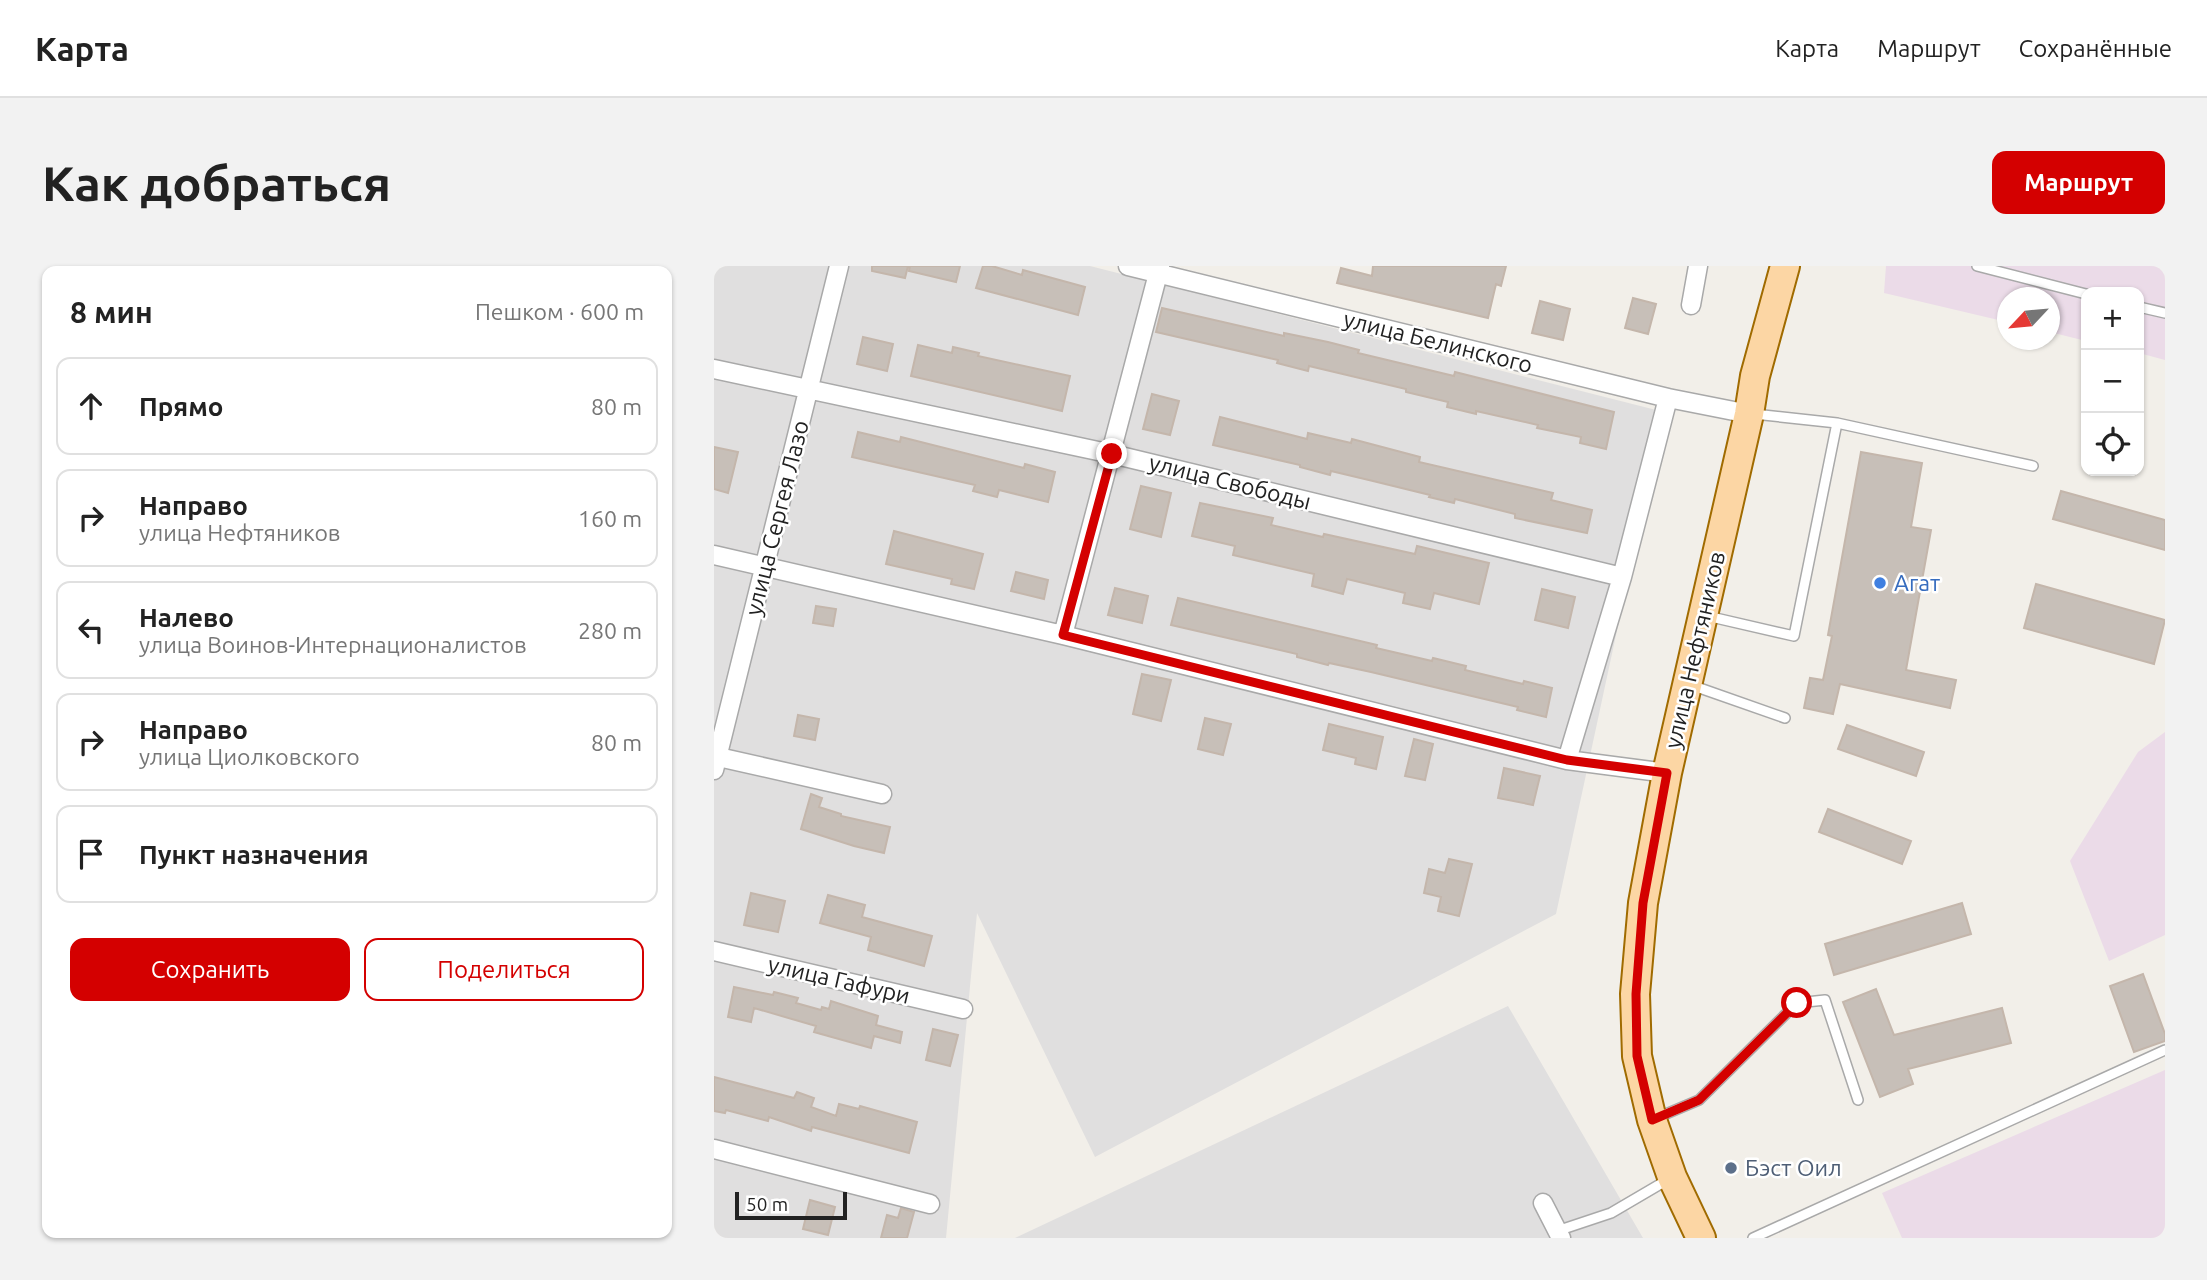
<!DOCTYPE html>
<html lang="ru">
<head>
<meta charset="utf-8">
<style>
  body { margin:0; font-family:Ubuntu,sans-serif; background:#f2f2f2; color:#222 }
  .controls { position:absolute; right:21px; top:21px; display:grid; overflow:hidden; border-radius:14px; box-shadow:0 2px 5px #0004 }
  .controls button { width:63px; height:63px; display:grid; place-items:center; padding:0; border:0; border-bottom:2px solid #e0e0e0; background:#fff; color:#222; font:35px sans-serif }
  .compass { position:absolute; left:1283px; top:21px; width:63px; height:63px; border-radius:50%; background:#fff; box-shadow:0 2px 5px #0004; rotate:244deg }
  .scale { position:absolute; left:21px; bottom:18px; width:112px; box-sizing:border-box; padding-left:7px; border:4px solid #222; border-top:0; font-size:19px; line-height:24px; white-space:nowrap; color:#222; -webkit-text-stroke:5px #fff; paint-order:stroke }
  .stop { position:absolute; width:21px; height:21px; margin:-16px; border:5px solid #d40000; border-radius:50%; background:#fff }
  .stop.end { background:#d40000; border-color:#fff; box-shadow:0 2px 7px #0008 }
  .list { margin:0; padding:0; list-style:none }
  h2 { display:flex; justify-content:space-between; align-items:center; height:91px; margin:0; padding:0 28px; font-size:30px }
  h2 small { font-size:23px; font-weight:400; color:#767676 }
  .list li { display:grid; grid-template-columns:46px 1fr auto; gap:21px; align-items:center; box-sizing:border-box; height:98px; margin:0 14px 14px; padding:0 14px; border:2px solid #e0e0e0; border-radius:14px }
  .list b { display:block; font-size:26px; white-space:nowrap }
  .list p { margin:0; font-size:23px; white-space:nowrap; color:#767676 }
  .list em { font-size:23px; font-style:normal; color:#767676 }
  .actions { display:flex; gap:14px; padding:21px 28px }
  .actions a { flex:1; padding:16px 0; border:2px solid #d40000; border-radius:14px; text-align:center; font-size:24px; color:#d40000 }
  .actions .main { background:#d40000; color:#fff }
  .icon { flex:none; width:38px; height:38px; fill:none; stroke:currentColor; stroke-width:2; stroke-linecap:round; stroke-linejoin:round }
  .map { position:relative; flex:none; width:1451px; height:972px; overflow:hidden; border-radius:14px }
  header { display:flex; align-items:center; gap:42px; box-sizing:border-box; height:98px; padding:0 35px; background:#fff; border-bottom:2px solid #e0e0e0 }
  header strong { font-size:33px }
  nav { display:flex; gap:38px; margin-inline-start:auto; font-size:24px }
  .intro { display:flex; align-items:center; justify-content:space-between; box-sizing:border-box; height:168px; padding:0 42px }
  h1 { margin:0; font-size:49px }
  .button { padding:18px 32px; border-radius:14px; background:#d40000; color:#fff; font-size:24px; font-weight:700 }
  main { display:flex; gap:42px; padding:0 42px }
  aside { flex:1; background:#fff; border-radius:14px; box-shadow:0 2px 5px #0004 }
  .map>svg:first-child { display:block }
  .residential { fill:#e0dfdf }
  .industrial { fill:#ebdbe8 }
  .building { fill:#c7bfb8; stroke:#c4b6ab; stroke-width:2 }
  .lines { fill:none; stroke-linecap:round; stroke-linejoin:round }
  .lane-casing { stroke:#a9a9a9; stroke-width:12 }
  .street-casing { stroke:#a9a9a9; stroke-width:21 }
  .primary-casing { stroke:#a06b00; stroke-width:32 }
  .lane { stroke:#fff; stroke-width:9 }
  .street { stroke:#fff; stroke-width:18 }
  .primary { stroke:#fcd6a4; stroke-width:28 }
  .route { stroke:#d40000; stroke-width:9 }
  .shop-dot { fill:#3f7fe0; stroke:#fff; stroke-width:2.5 }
  .service-dot { fill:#5c6f8a; stroke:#fff; stroke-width:2.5 }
  .labels { text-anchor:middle; stroke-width:5; stroke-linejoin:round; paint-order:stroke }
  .street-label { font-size:23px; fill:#222; stroke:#fff }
  .shop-label { font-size:23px; fill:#366cbe; stroke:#fff; text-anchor:start }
  .service-label { font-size:23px; fill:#4e5e75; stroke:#fff; text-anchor:start }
</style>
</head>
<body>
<header>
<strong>Карта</strong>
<nav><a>Карта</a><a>Маршрут</a><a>Сохранённые</a></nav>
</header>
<div class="intro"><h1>Как добраться</h1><a class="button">Маршрут</a></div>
<main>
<aside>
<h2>8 мин<small>Пешком · 600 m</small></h2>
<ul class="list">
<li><svg class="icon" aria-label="ahead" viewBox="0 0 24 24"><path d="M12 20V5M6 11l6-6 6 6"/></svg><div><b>Прямо</b></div><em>80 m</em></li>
<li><svg class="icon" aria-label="right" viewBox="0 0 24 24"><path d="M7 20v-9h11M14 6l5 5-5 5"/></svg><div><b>Направо</b><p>улица Нефтяников</p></div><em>160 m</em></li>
<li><svg class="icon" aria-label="left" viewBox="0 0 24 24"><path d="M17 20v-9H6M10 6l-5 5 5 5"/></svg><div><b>Налево</b><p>улица Воинов-Интернационалистов</p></div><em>280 m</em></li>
<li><svg class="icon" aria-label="right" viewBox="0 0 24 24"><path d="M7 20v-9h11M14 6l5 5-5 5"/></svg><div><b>Направо</b><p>улица Циолковского</p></div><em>80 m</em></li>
<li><svg class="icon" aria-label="arrive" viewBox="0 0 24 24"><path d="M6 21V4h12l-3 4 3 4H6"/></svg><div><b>Пункт назначения</b></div></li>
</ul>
<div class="actions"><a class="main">Сохранить</a><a>Поделиться</a></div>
</aside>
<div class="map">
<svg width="1451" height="972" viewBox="0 0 1451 972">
  <rect width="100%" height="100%" fill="#f2efe9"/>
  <path class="residential" d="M 0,0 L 376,0 L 950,146 L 842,648 L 381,891 L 263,647 L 232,972 L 0,972 Z
    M 794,740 L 929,972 L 301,972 Z"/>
  <path class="industrial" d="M 1172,0 L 1451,0 L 1451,94 L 1425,87 L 1425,26 L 1372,26 L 1372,75 L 1336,66 L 1336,32 L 1294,32 L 1293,56 L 1170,27 Z
    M 1451,466 L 1451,669 L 1395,695 L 1356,595 L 1424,486 Z
    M 1451,804 L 1451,972 L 1188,972 L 1168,927 Z"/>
  <path class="building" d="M 158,0 L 194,0 L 191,12 L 158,5 Z
    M 196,0 L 246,0 L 242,16 L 195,5 Z
    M 269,0 L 278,0 L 308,9 L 309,4 L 371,21 L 364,49 L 262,22 Z
    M 659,0 L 792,0 L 787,20 L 782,18 L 774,52 L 623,17 L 627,2 L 658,10 Z
    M 919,32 L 942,38 L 934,68 L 911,62 Z
    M 826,35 L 856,43 L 849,74 L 818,67 Z
    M 448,42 L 570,70 L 570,67 L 614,76 L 645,84 L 644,87 L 740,110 L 741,106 L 900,146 L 892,183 L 866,177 L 867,171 L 823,162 L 824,159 L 762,145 L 762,148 L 733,141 L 734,136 L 692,126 L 692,123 L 595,100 L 594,105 L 563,97 L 564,94 L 442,66 Z
    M 149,71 L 179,78 L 173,105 L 143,98 Z
    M 204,79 L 238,87 L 239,81 L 265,87 L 264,90 L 356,110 L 348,145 L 197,110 Z
    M 438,128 L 465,135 L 456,169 L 429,163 Z
    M 506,151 L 593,173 L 594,167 L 637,177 L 638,173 L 706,191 L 705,196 L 839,227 L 837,234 L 878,244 L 873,267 L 801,252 L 801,248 L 741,233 L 740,237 L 715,231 L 716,229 L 659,215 L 617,205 L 616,209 L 586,201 L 586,199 L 499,179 Z
    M 144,166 L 186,176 L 187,171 L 310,202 L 311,198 L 341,206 L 334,236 L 285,224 L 283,231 L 259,225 L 261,219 L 138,191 Z
    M 0,181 L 24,186 L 14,227 L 0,223 Z
    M 1147,186 L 1208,197 L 1197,261 L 1217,264 L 1192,404 L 1242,414 L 1236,442 L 1126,418 L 1119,448 L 1090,442 L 1096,412 L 1109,414 L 1118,370 L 1114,369 Z
    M 427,220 L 457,227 L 447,271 L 416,263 Z
    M 1347,225 L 1451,254 L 1451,284 L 1339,253 Z
    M 486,237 L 559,252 L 557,259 L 609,271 L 610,268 L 701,288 L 703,280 L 775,297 L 765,338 L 720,327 L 716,343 L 689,337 L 691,327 L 633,313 L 629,328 L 598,320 L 600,308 L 519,289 L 521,280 L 478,270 Z
    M 180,265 L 269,288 L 260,323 L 237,318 L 238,313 L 172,298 Z
    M 302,306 L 334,314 L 330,333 L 297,325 Z
    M 1322,318 L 1451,354 L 1440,398 L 1310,362 Z
    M 401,322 L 434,330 L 428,357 L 394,349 Z
    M 828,323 L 861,331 L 854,362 L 821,354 Z
    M 464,332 L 663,379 L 662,382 L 718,395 L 719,392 L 752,400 L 751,404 L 809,418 L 810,415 L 838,422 L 832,451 L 803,444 L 804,441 L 657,406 L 615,397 L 614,399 L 583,391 L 583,388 L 457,359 Z
    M 102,340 L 122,343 L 119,360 L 99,357 Z
    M 428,408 L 457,414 L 447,455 L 419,448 Z
    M 84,449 L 105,453 L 101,474 L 80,470 Z
    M 491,452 L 517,458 L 509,489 L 484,483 Z
    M 615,458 L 669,471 L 662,503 L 641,498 L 642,492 L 609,484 Z
    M 1133,459 L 1210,486 L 1202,510 L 1124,483 Z
    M 700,473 L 719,478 L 711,514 L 691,510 Z
    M 790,502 L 826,510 L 819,539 L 784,532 Z
    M 97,528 L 108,532 L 105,541 L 127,548 L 127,550 L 176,561 L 170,587 L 140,580 L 87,563 Z
    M 1114,543 L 1197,575 L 1188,598 L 1105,566 Z
    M 735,593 L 758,598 L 745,650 L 724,645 L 727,631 L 710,627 L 715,603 L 731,607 Z
    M 37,627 L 71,635 L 64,666 L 30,659 Z
    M 114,629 L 151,639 L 148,651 L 218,670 L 210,700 L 154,684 L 157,671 L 106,657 Z
    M 1248,637 L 1257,668 L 1120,709 L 1111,678 Z
    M 1429,708 L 1451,768 L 1451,775 L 1420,786 L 1396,720 Z
    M 20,721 L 59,729 L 60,726 L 84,732 L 82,737 L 107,744 L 108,741 L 115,743 L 117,735 L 164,750 L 162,759 L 188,766 L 186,777 L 160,770 L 157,782 L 100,766 L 102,760 L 40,742 L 37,756 L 14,751 Z
    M 1162,723 L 1180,769 L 1288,742 L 1297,777 L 1194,803 L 1199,818 L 1166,831 L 1129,736 Z
    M 219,763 L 244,769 L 236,800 L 212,794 Z
    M 0,811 L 80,832 L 83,826 L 100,832 L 97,841 L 122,850 L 125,838 L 145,843 L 146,840 L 203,856 L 195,887 L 98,861 L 97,865 L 55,851 L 54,855 L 12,844 L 11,847 L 0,845 Z
    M 96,934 L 121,941 L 114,969 L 89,963 Z
    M 187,942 L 200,946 L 193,972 L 167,972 L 173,949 L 184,952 Z"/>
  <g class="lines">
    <defs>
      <path id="lane" d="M 1263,0 L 1372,28
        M 1425,41 L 1451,47
        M 1040,148 L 1123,157 L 1319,200
        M 993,350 L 1080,370 L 1123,157
        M 977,419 L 1071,452
        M 940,853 L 985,834 L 1083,737 L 1111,734 L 1144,834
        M 843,965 L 897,947 L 955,913
        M 1039,972 L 1451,784"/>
      <path id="street" d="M 414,0 L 954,132 L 1035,148
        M 977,39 L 984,0
        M 0,103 L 398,188 L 908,311
        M 0,289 L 349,369 L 853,494 L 953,507
        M 349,369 L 446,0
        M 0,490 L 168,528
        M 853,494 L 908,311 L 954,132
        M 0,504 L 125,0
        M 0,685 L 249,743
        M 0,883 L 216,938
        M 829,937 L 847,972"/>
      <path id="primary" d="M 987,972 L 958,911 L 938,854 L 923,790 L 921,728 L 929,637 L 953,507 L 1035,148 L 1041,110 L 1071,0"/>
    </defs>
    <use href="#lane" class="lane-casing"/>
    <use href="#street" class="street-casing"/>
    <use href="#primary" class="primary-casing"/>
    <use href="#lane" class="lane"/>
    <use href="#street" class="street"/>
    <use href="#primary" class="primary"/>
  </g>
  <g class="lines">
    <path class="route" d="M 398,188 L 349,369 L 853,494 L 953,507 L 929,637 L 922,728 L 923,790 L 938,854 L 985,834 L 1083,737"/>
  </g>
  <circle class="shop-dot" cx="1166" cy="317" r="7"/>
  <circle class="service-dot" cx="1017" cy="902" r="7"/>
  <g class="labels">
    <g class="street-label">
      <text transform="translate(724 76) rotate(14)" y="8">улица Белинского</text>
      <text transform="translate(516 216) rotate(14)" y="8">улица Свободы</text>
      <text transform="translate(63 252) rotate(-76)" y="8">улица Сергея Лазо</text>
      <text transform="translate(981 384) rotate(-77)" y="8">улица Нефтяников</text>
      <text transform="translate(125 714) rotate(13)" y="8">улица Гафури</text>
    </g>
    <g class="shop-label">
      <text x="1180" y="325">Агат</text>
    </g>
    <g class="service-label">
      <text x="1031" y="910">Бэст Оил</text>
    </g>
  </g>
</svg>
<div class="controls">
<button>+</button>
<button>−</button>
<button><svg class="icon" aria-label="locate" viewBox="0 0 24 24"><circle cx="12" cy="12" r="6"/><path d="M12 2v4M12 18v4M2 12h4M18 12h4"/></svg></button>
</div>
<svg class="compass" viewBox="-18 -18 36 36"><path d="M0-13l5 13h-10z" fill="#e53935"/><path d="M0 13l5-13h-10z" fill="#767676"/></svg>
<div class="scale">50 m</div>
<div class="stop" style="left:1083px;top:737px"></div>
<div class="stop end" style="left:398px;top:188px"></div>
</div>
</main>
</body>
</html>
